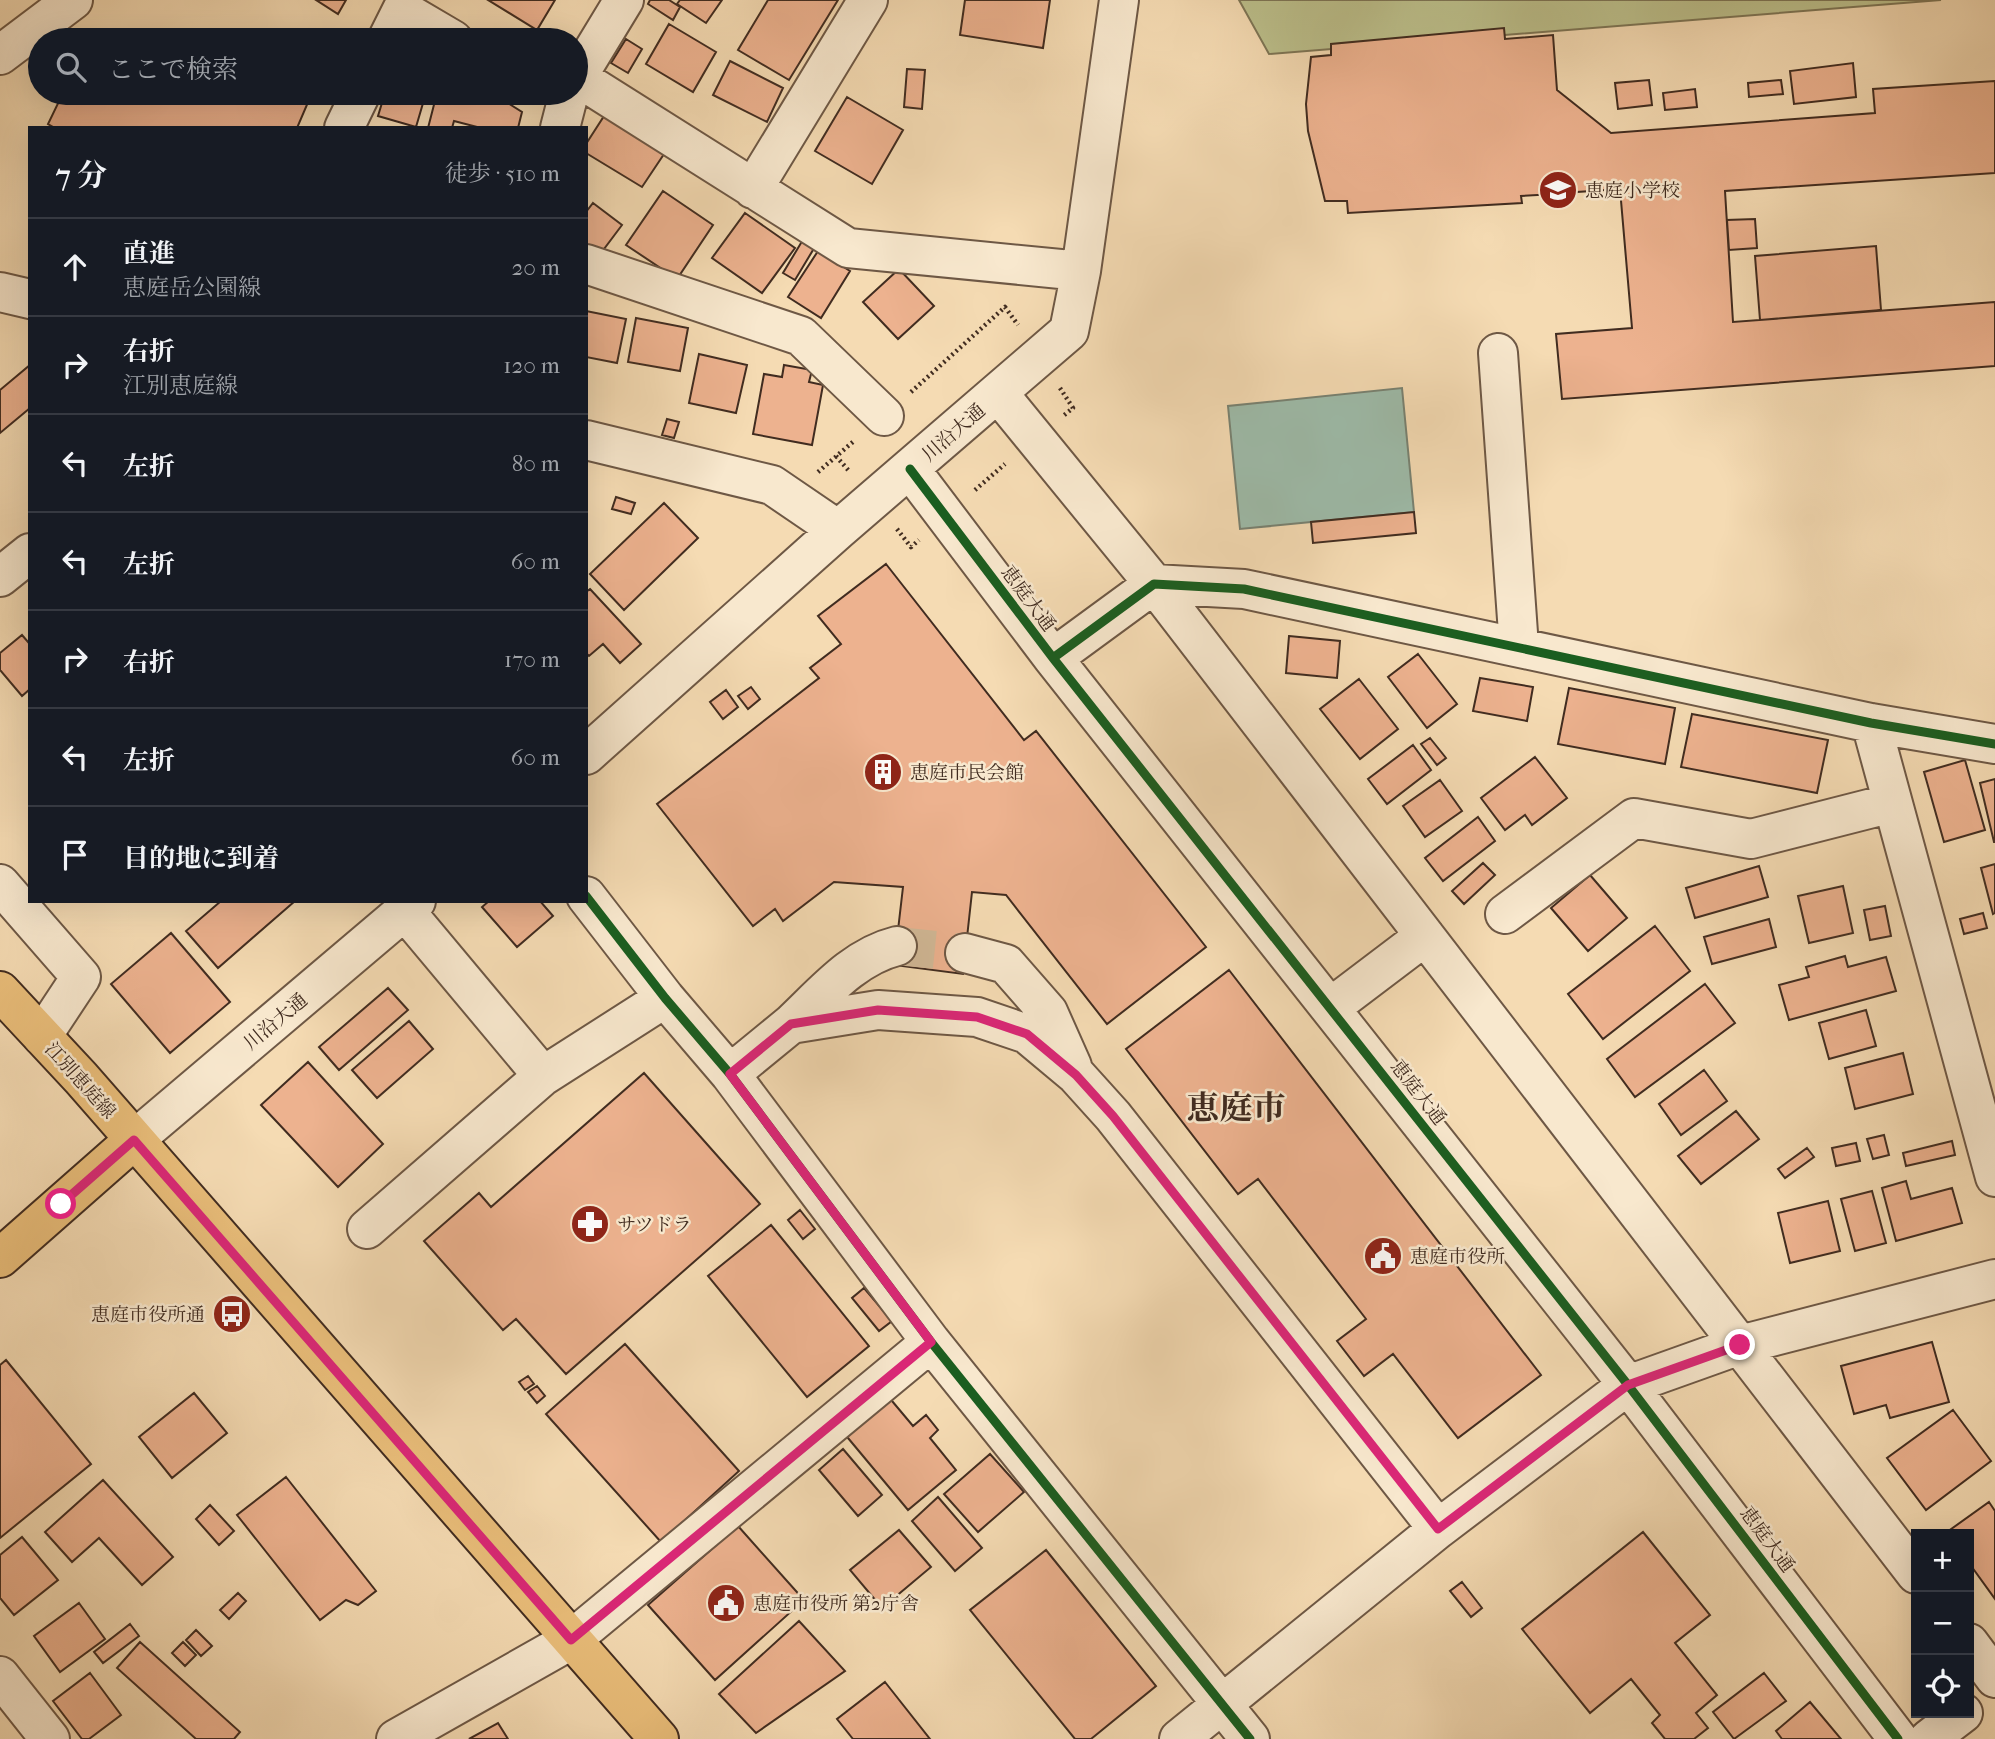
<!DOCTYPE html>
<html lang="ja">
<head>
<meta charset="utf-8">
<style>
  body { margin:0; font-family:"IM FELL French Canon","Noto Serif JP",serif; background:#242831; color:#f1f3f6 }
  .controls { position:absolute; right:21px; bottom:21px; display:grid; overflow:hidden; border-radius:0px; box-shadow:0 7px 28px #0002 }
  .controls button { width:63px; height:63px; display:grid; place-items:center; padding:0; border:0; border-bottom:2px solid #363941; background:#171b24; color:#f1f3f6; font:35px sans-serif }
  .stop { position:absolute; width:21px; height:21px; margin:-16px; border:5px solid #db2777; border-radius:50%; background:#fff }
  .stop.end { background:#db2777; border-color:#fff; box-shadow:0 2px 7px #0008 }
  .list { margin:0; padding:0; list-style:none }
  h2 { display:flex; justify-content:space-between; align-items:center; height:91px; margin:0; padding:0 28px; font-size:30px }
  h2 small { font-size:23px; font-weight:400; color:#9ea1a6 }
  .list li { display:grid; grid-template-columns:46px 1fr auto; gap:21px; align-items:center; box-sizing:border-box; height:98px; padding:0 28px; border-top:2px solid #363941 }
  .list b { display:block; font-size:26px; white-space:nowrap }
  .list p { margin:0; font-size:23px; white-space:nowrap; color:#9ea1a6 }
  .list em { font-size:23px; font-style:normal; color:#9ea1a6 }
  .icon { flex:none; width:38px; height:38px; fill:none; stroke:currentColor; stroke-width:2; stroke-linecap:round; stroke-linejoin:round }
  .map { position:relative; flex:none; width:1995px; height:1739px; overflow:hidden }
  .search { position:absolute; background:#171b24; box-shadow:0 7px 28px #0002; left:28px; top:28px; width:560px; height:77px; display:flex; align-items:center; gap:18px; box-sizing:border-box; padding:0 24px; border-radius:38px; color:#9ea1a6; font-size:26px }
  .panel { position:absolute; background:#171b24; box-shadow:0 7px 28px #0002; left:28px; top:126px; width:560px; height:777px; border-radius:0px }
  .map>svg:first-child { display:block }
  .green { fill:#bcc08c; stroke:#7e7656; stroke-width:2 }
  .water { fill:#9dbba9; stroke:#788272; stroke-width:2 }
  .building { fill:#edb28f; stroke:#412c20; stroke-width:2 }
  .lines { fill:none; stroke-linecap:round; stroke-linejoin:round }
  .minor-tunnel { stroke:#d1b896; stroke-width:38; stroke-dasharray:38 19; stroke-linecap:butt }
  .minor-casing { stroke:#6e5845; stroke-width:42 }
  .major-casing { stroke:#412c20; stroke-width:42 }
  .path { stroke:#412c20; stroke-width:4.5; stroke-dasharray:2 3.5; stroke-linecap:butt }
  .minor { stroke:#f8e8ce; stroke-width:38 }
  .major { stroke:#eabe7a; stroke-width:38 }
  .cycleway-casing { stroke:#f8e8ce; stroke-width:13 }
  .cycleway { stroke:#1b5e20; stroke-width:9 }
  .route { stroke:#db2777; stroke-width:9 }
  .labels { text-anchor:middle; stroke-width:5; stroke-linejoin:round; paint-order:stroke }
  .poi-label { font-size:19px; fill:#412c20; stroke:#f8e8ce; text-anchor:start }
  .street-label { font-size:19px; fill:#412c20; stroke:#f8e8ce }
  .town-label { font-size:33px; font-weight:bold; fill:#412c20; stroke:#f8e8ce }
</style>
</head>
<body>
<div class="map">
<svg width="1995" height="1739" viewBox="0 0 1995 1739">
  <rect width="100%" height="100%" fill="#f5dbb3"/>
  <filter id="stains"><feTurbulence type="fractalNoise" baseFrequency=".00286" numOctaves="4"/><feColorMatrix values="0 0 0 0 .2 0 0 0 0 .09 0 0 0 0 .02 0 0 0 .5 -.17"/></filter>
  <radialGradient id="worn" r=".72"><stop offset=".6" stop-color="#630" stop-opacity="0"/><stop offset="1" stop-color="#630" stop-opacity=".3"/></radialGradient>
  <path class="green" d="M 1239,0 L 1941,0 L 1269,54 Z"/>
  <path class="water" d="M 1402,388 L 1414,512 L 1240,529 L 1228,406 Z"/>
  <path class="building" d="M 316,0 L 346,0 L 338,14 Z
    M 488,0 L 555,0 L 537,30 Z
    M 650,0 L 669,0 L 680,7 L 673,20 L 648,4 Z
    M 680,0 L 722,0 L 706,23 L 677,4 Z
    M 768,0 L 838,0 L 789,80 L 738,50 Z
    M 965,0 L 1050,0 L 1043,48 L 960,35 Z
    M 669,24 L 716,52 L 693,92 L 646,64 Z
    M 1504,28 L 1505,39 L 1553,35 L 1557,90 L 1611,133 L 1875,113 L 1873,89 L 1995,81 L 1995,173 L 1725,191 L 1733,322 L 1995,302 L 1995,366 L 1562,399 L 1556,334 L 1632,328 L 1620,189 L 1577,192 L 1566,205 L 1555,194 L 1521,196 L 1522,203 L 1348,213 L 1347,201 L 1325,201 L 1308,131 L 1306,104 L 1311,57 L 1331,55 L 1331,44 Z
    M 176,30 L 197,40 L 171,40 Z
    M 626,39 L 642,49 L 628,73 L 611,63 Z
    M 730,61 L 783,88 L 767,122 L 713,95 Z
    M 1853,63 L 1856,97 L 1794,104 L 1790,71 Z
    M 907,69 L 925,70 L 922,109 L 904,107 Z
    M 1649,80 L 1652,105 L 1618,109 L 1615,83 Z
    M 1781,80 L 1783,94 L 1749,97 L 1748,83 Z
    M 1695,89 L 1697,107 L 1665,110 L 1663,93 Z
    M 63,93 L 312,93 L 297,128 L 55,128 L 48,124 Z
    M 385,93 L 426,93 L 416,127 L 378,116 Z
    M 437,93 L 492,93 L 522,112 L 518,128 L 481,128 L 454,121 L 452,128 L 428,128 Z
    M 847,97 L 903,130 L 872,184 L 815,151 Z
    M 606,113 L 666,151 L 642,187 L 586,153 L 586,144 Z
    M 663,191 L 713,225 L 677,279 L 626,245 Z
    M 593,203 L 622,225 L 598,257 L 586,248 L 586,212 Z
    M 745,213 L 795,248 L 762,293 L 712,258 Z
    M 1755,219 L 1757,248 L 1729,250 L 1727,220 Z
    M 804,238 L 816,245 L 795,280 L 783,273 Z
    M 1876,246 L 1881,310 L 1760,320 L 1755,256 Z
    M 818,251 L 850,271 L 821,318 L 788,297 Z
    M 899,269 L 934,306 L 898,339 L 863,302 Z
    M 586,311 L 626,319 L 617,363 L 586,357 Z
    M 636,318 L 688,328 L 680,371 L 628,362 Z
    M 699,354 L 747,365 L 736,413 L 689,403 Z
    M 30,365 L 30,408 L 0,433 L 0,390 Z
    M 784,365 L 812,370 L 809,382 L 823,385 L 812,445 L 753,434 L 764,374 L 782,377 Z
    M 667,419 L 679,422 L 674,438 L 662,435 Z
    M 616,497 L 635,503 L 631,514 L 612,509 Z
    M 664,503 L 698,538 L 624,610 L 590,574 Z
    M 1414,512 L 1416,533 L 1313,543 L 1311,522 Z
    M 886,564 L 1024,740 L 1036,731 L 1206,947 L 1107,1024 L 1006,895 L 972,892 L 963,974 L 894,965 L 903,887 L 834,882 L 783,921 L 775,909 L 753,926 L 657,804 L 819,678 L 810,668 L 841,644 L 818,616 Z
    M 590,589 L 641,644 L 620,663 L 603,644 L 589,656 L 586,653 L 586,592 Z
    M 22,635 L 28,642 L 30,640 L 30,689 L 22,696 L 0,670 L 0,653 Z
    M 1289,636 L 1340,641 L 1337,678 L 1286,673 Z
    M 1418,654 L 1457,704 L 1427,728 L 1388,677 Z
    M 1480,678 L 1533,687 L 1527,721 L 1473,711 Z
    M 1359,679 L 1398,729 L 1360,759 L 1320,709 Z
    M 751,687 L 760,699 L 748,709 L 738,696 Z
    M 1569,688 L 1675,708 L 1665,764 L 1558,744 Z
    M 726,690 L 738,707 L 723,719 L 710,702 Z
    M 1692,714 L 1828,740 L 1817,793 L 1681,767 Z
    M 1430,738 L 1446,758 L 1437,765 L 1421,744 Z
    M 1413,745 L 1431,770 L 1387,804 L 1368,779 Z
    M 1535,757 L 1567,798 L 1532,825 L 1525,815 L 1505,830 L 1481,798 Z
    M 1965,760 L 1985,830 L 1944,842 L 1924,772 Z
    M 1995,779 L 1995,842 L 1994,842 L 1980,783 Z
    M 1440,780 L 1462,811 L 1425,837 L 1403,806 Z
    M 1478,817 L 1495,841 L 1443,881 L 1425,858 Z
    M 1483,863 L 1495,875 L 1464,904 L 1452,891 Z
    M 1995,864 L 1995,913 L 1993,914 L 1981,868 Z
    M 1759,866 L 1768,897 L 1695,918 L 1686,888 Z
    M 1590,875 L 1627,918 L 1588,951 L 1551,908 Z
    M 1843,886 L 1853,933 L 1809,943 L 1798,896 Z
    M 221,901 L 295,901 L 218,968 L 186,931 Z
    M 489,901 L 540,901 L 553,916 L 517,947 L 482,907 Z
    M 1885,906 L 1891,936 L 1870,940 L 1864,910 Z
    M 1983,913 L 1987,928 L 1964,934 L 1960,919 Z
    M 1769,919 L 1776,947 L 1712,964 L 1704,937 Z
    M 1655,926 L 1690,971 L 1603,1039 L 1568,994 Z
    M 171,933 L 230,1002 L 170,1053 L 111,984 Z
    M 1845,956 L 1848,967 L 1886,957 L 1896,991 L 1789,1020 L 1779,985 L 1809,977 L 1806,967 Z
    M 1229,970 L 1541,1375 L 1458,1438 L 1393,1354 L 1364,1376 L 1337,1341 L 1366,1319 L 1258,1179 L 1238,1194 L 1126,1049 Z
    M 1705,984 L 1735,1023 L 1635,1097 L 1607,1059 Z
    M 388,988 L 408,1010 L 339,1070 L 319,1047 Z
    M 1866,1010 L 1876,1046 L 1829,1059 L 1819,1023 Z
    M 409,1021 L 433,1049 L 377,1098 L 352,1070 Z
    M 1903,1053 L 1913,1094 L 1855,1109 L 1845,1068 Z
    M 308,1062 L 383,1144 L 338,1187 L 261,1105 Z
    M 1704,1070 L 1727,1101 L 1681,1135 L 1659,1104 Z
    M 644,1073 L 760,1204 L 566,1374 L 516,1319 L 503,1330 L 424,1241 L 479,1193 L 491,1207 Z
    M 1736,1111 L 1759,1139 L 1701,1184 L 1678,1156 Z
    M 1884,1135 L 1889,1155 L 1873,1159 L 1867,1139 Z
    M 1952,1141 L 1955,1155 L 1906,1166 L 1903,1153 Z
    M 1856,1143 L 1860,1161 L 1836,1166 L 1832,1148 Z
    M 1807,1148 L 1814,1157 L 1785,1178 L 1778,1169 Z
    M 1906,1181 L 1911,1199 L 1952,1188 L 1962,1223 L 1896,1241 L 1882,1188 Z
    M 1872,1191 L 1886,1243 L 1855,1251 L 1841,1199 Z
    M 1828,1201 L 1840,1251 L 1790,1263 L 1778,1213 Z
    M 800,1210 L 815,1229 L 803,1239 L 788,1220 Z
    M 771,1225 L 869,1346 L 807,1397 L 708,1276 Z
    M 864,1288 L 892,1321 L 879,1331 L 852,1298 Z
    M 1932,1342 L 1949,1402 L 1890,1418 L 1886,1405 L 1854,1414 L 1841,1366 Z
    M 625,1344 L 739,1471 L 661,1542 L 546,1414 Z
    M 6,1360 L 91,1464 L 0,1538 L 0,1365 Z
    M 528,1376 L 534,1384 L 525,1390 L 519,1382 Z
    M 537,1386 L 545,1396 L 537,1403 L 528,1392 Z
    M 194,1393 L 227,1433 L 172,1478 L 139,1437 Z
    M 887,1395 L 913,1426 L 926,1415 L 938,1430 L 930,1438 L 956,1470 L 908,1510 L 843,1432 Z
    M 1953,1410 L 1991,1461 L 1926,1510 L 1887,1458 Z
    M 843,1449 L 882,1495 L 858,1516 L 819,1470 Z
    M 990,1454 L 1024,1492 L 978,1532 L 944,1494 Z
    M 286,1477 L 376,1591 L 358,1605 L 346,1600 L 320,1620 L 237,1515 Z
    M 103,1480 L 173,1557 L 142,1585 L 99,1538 L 72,1562 L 45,1532 Z
    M 938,1497 L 982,1548 L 955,1571 L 912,1521 Z
    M 1989,1502 L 1995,1511 L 1995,1599 L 1969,1563 L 1969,1534 L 1947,1532 Z
    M 210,1505 L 234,1531 L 219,1545 L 196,1519 Z
    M 738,1526 L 804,1600 L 715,1680 L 648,1605 Z
    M 899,1530 L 931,1567 L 882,1608 L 850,1570 Z
    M 1643,1532 L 1710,1615 L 1675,1643 L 1717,1695 L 1696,1713 L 1708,1728 L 1694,1739 L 1665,1739 L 1652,1723 L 1660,1715 L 1631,1679 L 1590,1713 L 1522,1629 Z
    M 22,1537 L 58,1580 L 14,1615 L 0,1598 L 0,1555 Z
    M 1046,1550 L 1156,1686 L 1091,1739 L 1075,1739 L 970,1610 Z
    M 1462,1582 L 1482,1608 L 1471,1617 L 1450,1591 Z
    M 238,1593 L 246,1601 L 229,1619 L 220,1610 Z
    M 79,1603 L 105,1639 L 60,1672 L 34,1636 Z
    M 799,1621 L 845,1671 L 756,1733 L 719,1694 Z
    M 130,1624 L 139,1636 L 103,1663 L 94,1652 Z
    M 196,1630 L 212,1646 L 201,1656 L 186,1640 Z
    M 140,1642 L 240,1732 L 234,1739 L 196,1739 L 117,1668 Z
    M 183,1642 L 196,1655 L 185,1666 L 172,1653 Z
    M 90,1673 L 121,1715 L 89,1739 L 82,1739 L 53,1701 Z
    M 1764,1673 L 1786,1701 L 1734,1739 L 1713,1712 Z
    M 885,1682 L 930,1739 L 853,1739 L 837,1719 Z
    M 1810,1702 L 1841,1739 L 1782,1739 L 1776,1731 Z
    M 498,1723 L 508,1739 L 469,1739 Z"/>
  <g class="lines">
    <path class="minor-tunnel" d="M 897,946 L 965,953"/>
    <defs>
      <path id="minor" d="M 387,40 L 402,10 L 453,40
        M 0,55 L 73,0
        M 577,77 L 848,248 L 1081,271
        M 576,79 L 624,0
        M 344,128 L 361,93
        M 560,128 L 569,93
        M 753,189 L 868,0
        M 586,264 L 801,336 L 884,416
        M 0,292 L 30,299
        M 1498,353 L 1519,647
        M 998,393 L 1154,584 L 1916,1574
        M 586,440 L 772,485 L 838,530
        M 910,469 L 1053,658 L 1628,1385 L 1898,1739
        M 0,577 L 30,553
        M 1053,658 L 1154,584 L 1244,589 L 1871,723 L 1995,744
        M 1871,723 L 1995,1177
        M 586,755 L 838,530 L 1069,331 L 1081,271 L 1119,0
        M 0,884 L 81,977 L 42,1036
        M 586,896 L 665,998 L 730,1074 L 931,1342 L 1250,1739
        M 405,911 L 543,1076 L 665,998
        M 1505,914 L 1634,818 L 1751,839 L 1892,803
        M 965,953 L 1006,964 L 1048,1012 L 1072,1066
        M 1330,1008 L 1425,936
        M 791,1024 C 823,994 853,957 897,946
        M 730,1074 L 791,1024 L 878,1010 L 977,1017 L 1027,1034 L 1076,1075 L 1113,1116 L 1438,1529
        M 134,1140 L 416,901
        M 367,1229 L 543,1076
        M 1969,1643 L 1995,1678
        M 0,1676 L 50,1739
        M 396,1739 L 571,1640 L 931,1342
        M 1179,1739 L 1438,1529 L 1628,1385 L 1740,1345 L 1995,1279
        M 1929,1739 L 1963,1713"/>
      <path id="major" d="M 0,991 L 81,1078 L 659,1739
        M 0,1258 L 134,1140"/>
    </defs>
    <use href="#minor" class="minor-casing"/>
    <use href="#major" class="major-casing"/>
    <path class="path" d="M 1060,388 L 1073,408 L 1063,416
      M 911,392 L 1005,307 L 1018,325
      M 836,456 L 849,471
      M 818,472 L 854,441
      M 975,490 L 1005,464
      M 897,529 L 911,547 L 919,540"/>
    <use href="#minor" class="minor"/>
    <use href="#major" class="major"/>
    <defs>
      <path id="cycleway" d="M 910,469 L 1053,658 L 1628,1385 L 1898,1739
        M 1053,658 L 1154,584 L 1244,589 L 1871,723 L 1995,744
        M 586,896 L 665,998 L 730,1074 L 931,1342 L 1250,1739"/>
    </defs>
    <use href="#cycleway" class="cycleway-casing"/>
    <use href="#cycleway" class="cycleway"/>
  </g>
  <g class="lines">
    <path class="route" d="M 61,1204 L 134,1140 L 571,1640 L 931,1342 L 730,1074 L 791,1024 L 878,1010 L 977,1017 L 1027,1034 L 1076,1075 L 1113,1116 L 1438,1529 L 1628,1385 L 1740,1345"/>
  </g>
  <defs>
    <symbol id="school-disc" viewBox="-11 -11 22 22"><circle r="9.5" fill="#8f2418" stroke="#f8e8ce"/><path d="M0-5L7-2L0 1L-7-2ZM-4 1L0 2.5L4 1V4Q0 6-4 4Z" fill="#fff"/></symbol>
    <symbol id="building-disc" viewBox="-11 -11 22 22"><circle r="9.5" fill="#8f2418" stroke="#f8e8ce"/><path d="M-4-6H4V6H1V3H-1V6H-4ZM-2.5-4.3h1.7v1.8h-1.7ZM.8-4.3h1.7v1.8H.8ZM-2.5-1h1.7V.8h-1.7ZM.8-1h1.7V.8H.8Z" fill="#fff"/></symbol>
    <symbol id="pharmacy-disc" viewBox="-11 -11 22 22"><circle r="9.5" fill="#8f2418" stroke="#f8e8ce"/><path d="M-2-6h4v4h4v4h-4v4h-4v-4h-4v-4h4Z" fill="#fff"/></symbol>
    <symbol id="civic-disc" viewBox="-11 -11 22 22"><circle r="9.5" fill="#8f2418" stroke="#f8e8ce"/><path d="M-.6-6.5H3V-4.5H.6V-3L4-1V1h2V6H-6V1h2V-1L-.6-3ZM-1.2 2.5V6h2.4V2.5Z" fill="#fff"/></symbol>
    <symbol id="bus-disc" viewBox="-11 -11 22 22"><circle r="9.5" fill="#8f2418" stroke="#f8e8ce"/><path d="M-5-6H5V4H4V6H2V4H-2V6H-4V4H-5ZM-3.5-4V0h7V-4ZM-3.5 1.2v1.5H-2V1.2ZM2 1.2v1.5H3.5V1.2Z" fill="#fff"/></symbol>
  </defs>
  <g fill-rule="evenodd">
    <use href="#school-disc" x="1536" y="168" width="44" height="44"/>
    <use href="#building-disc" x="861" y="750" width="44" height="44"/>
    <use href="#pharmacy-disc" x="568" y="1202" width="44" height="44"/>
    <use href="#civic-disc" x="1361" y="1234" width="44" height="44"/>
    <use href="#bus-disc" x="210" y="1292" width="44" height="44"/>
    <use href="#civic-disc" x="704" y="1581" width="44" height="44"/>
  </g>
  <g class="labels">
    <g class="poi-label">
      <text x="1585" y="197">恵庭小学校</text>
      <text x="910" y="779">恵庭市民会館</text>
      <text x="617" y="1231">サツドラ</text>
      <text x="1410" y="1263">恵庭市役所</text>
      <text x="205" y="1321" text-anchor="end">恵庭市役所通</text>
      <text x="753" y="1610">恵庭市役所 第2庁舎</text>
    </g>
    <g class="street-label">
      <text transform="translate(953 432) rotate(-41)" y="7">川沿大通</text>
      <text transform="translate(1029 598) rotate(53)" y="7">恵庭大通</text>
      <text transform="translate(275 1021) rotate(-40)" y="7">川沿大通</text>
      <text transform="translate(81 1080) rotate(48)" y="7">江別恵庭線</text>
      <text transform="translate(1419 1092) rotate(52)" y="7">恵庭大通</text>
      <text transform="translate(1768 1539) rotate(53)" y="7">恵庭大通</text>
    </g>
    <g class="town-label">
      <text x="1236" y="1119">恵庭市</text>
    </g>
  </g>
  <rect width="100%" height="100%" filter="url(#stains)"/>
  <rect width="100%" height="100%" fill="url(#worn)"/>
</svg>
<div class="controls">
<button>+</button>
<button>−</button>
<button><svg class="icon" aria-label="locate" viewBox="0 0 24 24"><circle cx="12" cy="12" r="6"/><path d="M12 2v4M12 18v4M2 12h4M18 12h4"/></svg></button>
</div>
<div class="stop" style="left:61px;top:1204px"></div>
<div class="stop end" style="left:1740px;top:1345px"></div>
<div class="search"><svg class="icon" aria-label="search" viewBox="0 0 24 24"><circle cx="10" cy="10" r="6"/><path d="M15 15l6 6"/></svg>ここで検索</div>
<section class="panel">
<h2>7 分<small>徒歩 · 510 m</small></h2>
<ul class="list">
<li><svg class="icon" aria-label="ahead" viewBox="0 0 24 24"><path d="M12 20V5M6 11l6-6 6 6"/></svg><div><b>直進</b><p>恵庭岳公園線</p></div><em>20 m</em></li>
<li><svg class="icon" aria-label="right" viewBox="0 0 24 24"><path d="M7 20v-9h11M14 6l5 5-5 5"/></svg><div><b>右折</b><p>江別恵庭線</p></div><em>120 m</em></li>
<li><svg class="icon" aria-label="left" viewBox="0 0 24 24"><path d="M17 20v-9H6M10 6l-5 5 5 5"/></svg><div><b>左折</b></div><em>80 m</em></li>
<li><svg class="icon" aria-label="left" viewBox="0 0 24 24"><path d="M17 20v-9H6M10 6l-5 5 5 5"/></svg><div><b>左折</b></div><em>60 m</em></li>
<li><svg class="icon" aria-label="right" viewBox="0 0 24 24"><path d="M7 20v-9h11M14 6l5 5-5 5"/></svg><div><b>右折</b></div><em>170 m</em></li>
<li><svg class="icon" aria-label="left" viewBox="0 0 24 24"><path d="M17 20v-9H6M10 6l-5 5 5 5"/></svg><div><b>左折</b></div><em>60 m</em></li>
<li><svg class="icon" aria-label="arrive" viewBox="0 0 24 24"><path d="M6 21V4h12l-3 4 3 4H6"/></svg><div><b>目的地に到着</b></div></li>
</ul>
</section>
</div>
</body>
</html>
